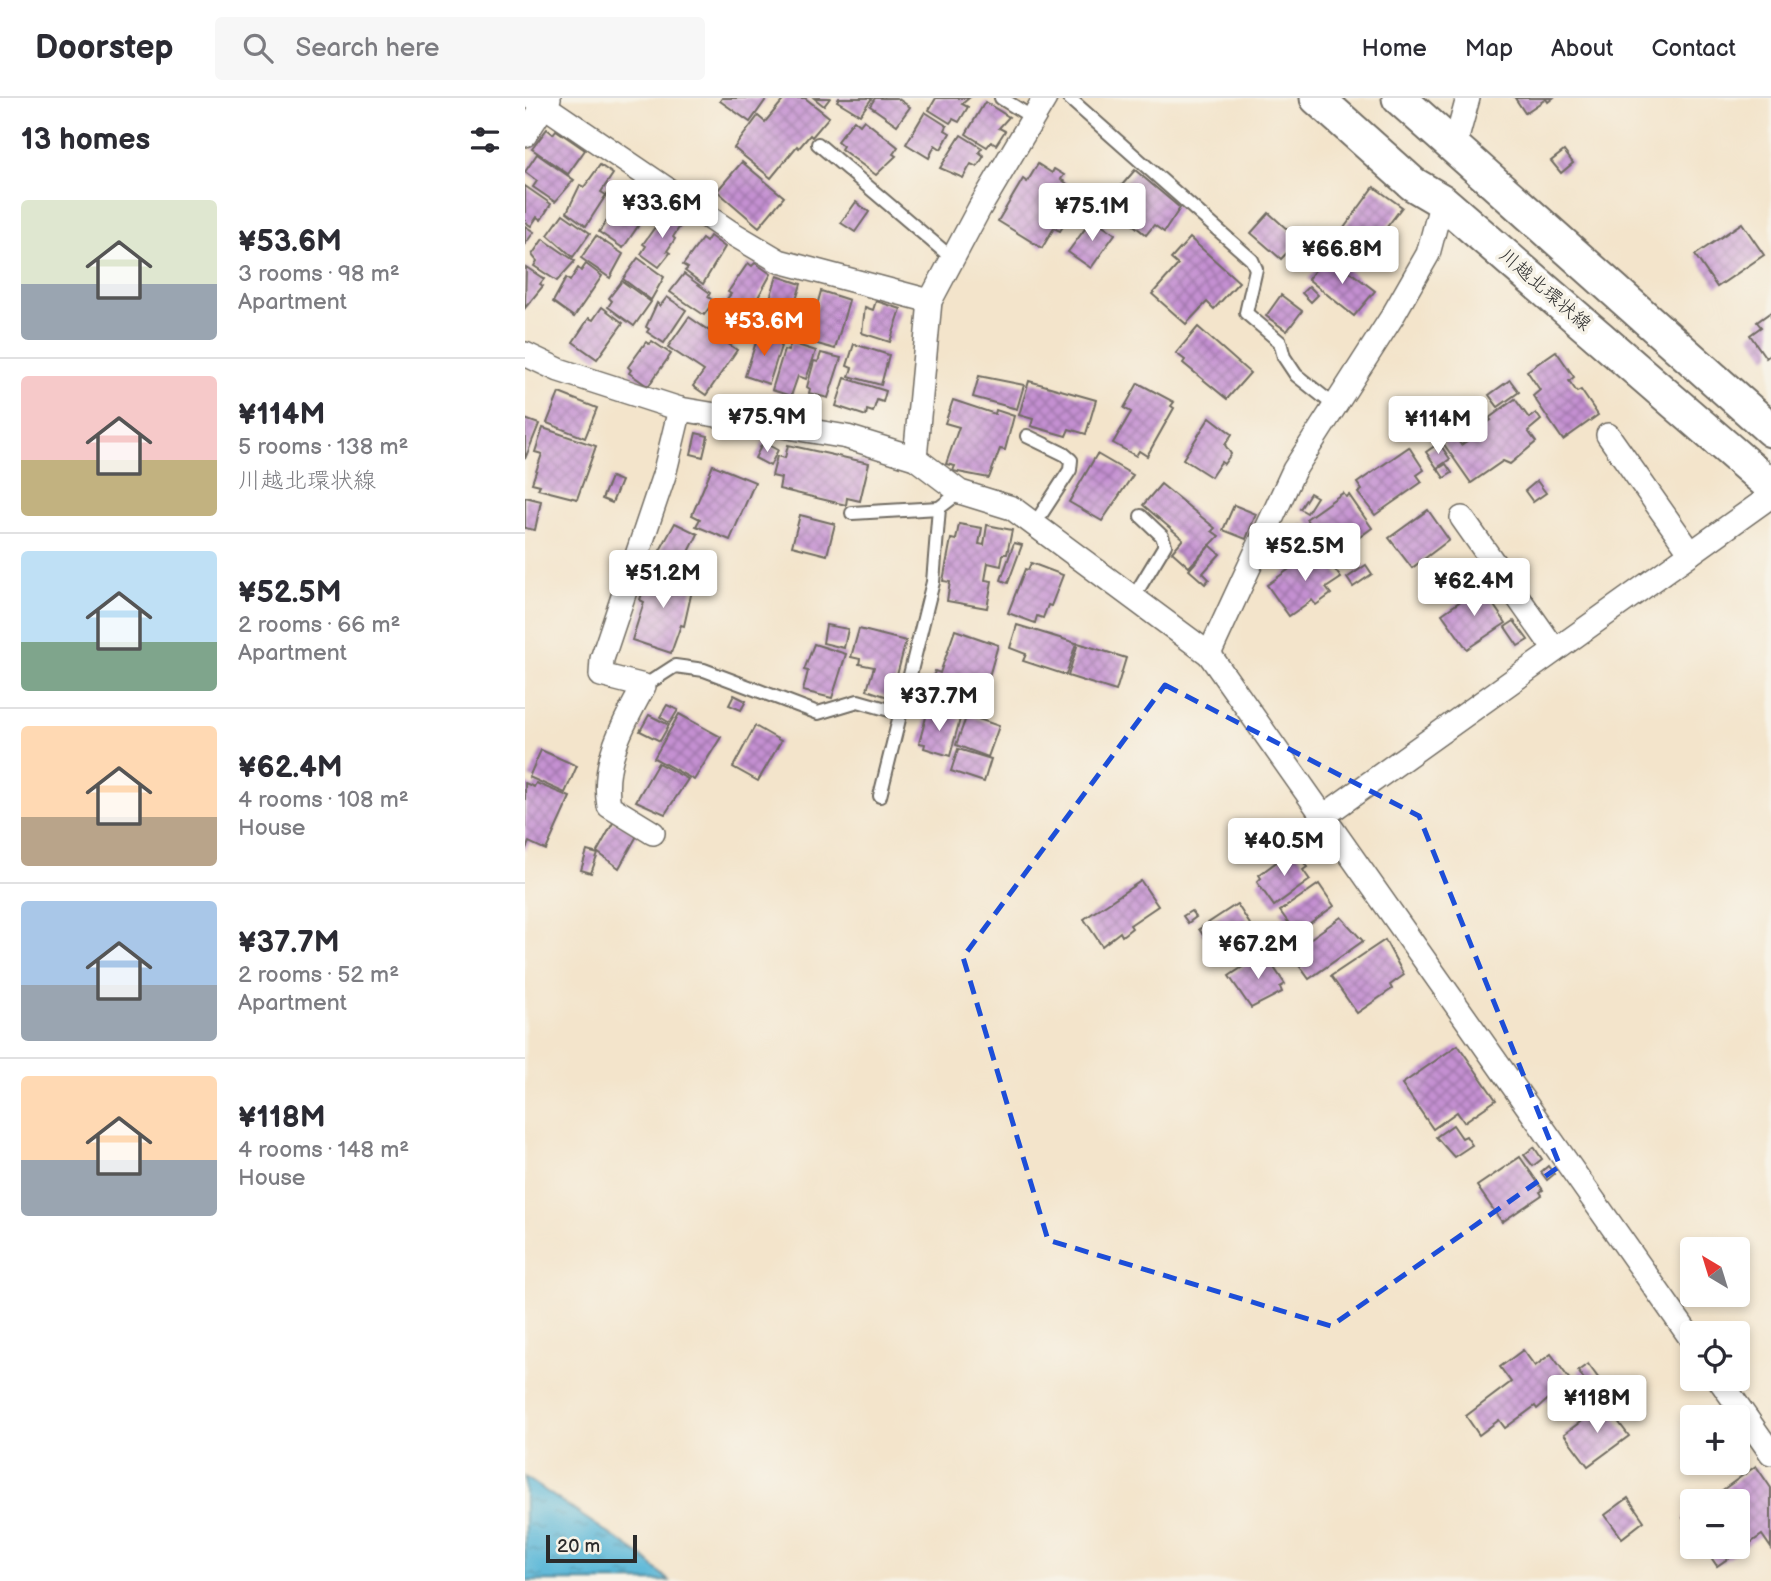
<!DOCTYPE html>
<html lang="en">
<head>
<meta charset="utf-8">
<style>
  body { margin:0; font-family:"Balsamiq Sans","Klee One",sans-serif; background:#f7f7f7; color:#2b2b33; height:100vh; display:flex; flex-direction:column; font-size:26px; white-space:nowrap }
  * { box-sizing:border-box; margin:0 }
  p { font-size:23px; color:#7c7c81 }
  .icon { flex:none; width:38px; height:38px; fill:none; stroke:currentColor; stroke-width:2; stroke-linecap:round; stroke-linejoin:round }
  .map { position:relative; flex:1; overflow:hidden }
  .side { display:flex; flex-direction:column; background:#fff; width:525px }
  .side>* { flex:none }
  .needle { width:46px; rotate:322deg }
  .tools { position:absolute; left:1155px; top:1139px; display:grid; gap:14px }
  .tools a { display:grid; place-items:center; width:70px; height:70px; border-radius:7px; background:#fff; box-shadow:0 4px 10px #0003; font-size:35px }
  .scale { position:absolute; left:21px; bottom:18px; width:91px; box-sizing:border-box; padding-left:7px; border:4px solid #2b2b2b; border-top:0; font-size:19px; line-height:24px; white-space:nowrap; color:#2b2b2b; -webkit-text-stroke:5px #f7f3e8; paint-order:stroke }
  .price { position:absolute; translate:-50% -60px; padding:0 16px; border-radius:7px; background:#fff; color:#222; font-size:23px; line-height:46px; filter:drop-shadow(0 2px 4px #0008) }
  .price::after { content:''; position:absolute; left:50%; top:42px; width:21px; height:16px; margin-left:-10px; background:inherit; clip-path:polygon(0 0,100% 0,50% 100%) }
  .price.active { background:#ea580c; color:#fff }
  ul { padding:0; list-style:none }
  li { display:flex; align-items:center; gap:21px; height:175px; padding:0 21px }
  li+li { border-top:2px solid #e1e1e2 }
  li span { display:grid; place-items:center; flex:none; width:196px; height:140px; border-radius:7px; color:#555 }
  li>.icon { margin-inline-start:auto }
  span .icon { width:84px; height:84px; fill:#fffc; stroke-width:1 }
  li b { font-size:30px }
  h2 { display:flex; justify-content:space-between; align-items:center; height:84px; padding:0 21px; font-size:30px }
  header { display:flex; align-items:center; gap:42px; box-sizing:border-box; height:98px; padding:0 35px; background:#fff; border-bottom:2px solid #e1e1e2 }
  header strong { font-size:33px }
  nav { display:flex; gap:38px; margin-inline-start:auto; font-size:24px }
  .search { width:490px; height:63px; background:#f7f7f7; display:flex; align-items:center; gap:18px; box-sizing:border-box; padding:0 24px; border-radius:7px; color:#7c7c81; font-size:26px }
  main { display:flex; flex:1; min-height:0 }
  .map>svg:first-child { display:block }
  .water { fill:url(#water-ripples); stroke:#427182; stroke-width:2 }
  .building { fill:url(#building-cross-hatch) }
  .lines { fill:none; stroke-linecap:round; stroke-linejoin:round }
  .lane-casing { stroke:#716c63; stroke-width:16 }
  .street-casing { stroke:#716c63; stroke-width:26 }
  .secondary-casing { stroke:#716c63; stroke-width:37 }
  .lane { stroke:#fff; stroke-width:12 }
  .street { stroke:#fff; stroke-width:23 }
  .secondary { stroke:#fff; stroke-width:33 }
  .marked { fill:none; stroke:#1d4ed8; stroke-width:5; stroke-dasharray:14 9; stroke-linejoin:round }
  .labels { text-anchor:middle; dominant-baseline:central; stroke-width:7; stroke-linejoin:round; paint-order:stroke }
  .street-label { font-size:19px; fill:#2b2b2b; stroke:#f7f3e8 }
</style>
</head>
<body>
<header>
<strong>Doorstep</strong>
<div class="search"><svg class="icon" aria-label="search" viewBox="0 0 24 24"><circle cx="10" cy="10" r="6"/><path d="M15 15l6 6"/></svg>Search here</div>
<nav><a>Home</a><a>Map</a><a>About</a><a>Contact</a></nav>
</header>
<main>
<section class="side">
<h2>13 homes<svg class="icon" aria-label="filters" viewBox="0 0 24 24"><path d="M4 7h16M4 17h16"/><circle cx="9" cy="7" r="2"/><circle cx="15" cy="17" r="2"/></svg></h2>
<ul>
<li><span style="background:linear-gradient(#dfe7d0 60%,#9aa5b1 0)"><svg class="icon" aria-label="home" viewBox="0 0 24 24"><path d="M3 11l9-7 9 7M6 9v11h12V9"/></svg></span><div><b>¥53.6M</b><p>3 rooms · 98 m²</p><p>Apartment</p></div></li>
<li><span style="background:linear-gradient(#f6c9c9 60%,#c2b280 0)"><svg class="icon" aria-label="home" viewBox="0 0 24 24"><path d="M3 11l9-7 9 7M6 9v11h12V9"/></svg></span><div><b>¥114M</b><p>5 rooms · 138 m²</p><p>川越北環状線</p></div></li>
<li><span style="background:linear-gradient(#bfe0f5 65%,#7fa58c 0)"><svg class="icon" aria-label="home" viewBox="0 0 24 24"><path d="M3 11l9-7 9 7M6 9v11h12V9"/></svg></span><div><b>¥52.5M</b><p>2 rooms · 66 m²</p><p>Apartment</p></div></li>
<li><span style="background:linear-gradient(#ffd9b3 65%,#b9a48a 0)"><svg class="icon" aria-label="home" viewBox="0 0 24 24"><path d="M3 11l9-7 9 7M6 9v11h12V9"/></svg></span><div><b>¥62.4M</b><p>4 rooms · 108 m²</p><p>House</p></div></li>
<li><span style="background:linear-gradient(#a9c7e8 60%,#9aa5b1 0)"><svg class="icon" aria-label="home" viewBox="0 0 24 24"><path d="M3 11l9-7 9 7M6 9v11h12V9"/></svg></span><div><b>¥37.7M</b><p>2 rooms · 52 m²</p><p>Apartment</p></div></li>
<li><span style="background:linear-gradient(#ffd9b3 60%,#9aa5b1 0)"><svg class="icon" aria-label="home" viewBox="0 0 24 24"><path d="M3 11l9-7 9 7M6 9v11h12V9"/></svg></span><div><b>¥118M</b><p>4 rooms · 148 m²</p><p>House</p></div></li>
</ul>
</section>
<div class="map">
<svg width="1246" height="1483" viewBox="0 0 1246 1483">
  <defs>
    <pattern id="water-ripples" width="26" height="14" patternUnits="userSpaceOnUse" patternTransform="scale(1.75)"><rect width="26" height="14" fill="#5ab7d8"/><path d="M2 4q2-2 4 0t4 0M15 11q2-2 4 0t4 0" fill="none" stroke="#4b95af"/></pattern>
    <pattern id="building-cross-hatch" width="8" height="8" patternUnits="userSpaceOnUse" patternTransform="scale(1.75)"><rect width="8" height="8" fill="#c490d1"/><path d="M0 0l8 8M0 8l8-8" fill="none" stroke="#9f76aa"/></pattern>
  </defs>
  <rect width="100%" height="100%" fill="#f7f3e8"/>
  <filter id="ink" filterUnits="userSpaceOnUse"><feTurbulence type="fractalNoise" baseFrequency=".0143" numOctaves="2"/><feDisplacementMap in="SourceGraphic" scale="14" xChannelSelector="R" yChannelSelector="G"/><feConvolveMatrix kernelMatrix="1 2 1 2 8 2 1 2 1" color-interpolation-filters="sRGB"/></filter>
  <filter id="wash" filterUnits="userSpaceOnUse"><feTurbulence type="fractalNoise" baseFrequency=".00686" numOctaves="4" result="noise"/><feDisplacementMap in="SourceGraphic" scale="28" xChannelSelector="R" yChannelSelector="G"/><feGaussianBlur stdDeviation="1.57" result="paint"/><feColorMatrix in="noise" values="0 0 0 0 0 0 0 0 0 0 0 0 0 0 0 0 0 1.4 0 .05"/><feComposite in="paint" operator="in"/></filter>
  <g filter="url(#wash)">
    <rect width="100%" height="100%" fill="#f3e4cb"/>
    <polygon class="water" points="0,1379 117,1458 144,1483 0,1483"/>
    <g id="blocks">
      <g class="building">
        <polygon points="197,0 242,0 225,24 195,3"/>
        <polygon points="260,0 280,0 304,19 287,39 285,37 274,50 272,48 246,80 209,50 233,18 240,24"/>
        <polygon points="289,0 305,0 299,8"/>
        <polygon points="314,0 347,0 335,17 312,3"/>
        <polygon points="350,0 372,0 385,9 372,27 345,8"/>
        <polygon points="411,0 444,0 437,6 443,9 434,24 428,21 425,25 404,12"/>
        <polygon points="990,0 1028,0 1023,4 1021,1 1000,15"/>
        <polygon points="460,4 484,19 474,30 480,33 471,47 466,44 462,49 441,36"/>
        <polygon points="400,14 422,28 420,32 425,35 416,51 410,47 404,60 381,46"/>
        <polygon points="329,22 335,27 339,22 373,49 368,56 371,58 351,77 316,51 318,48 312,43"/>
        <polygon points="22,31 28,36 31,32 60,52 43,76 7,51"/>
        <polygon points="436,37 457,50 454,54 459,58 452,69 446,66 438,80 415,70"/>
        <polygon points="1039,53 1048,65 1036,75 1026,63"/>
        <polygon points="12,56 49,82 30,104 8,89 12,83 0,74"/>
        <polygon points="217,64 259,99 234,129 192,93"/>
        <polygon points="513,66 527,75 529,71 539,77 536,81 554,95 545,109 549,111 535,133 529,130 517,150 473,123 498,81 502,84"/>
        <polygon points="75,67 88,76 76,94 81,97 61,128 42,114 55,87 59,89"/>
        <polygon points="610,72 655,110 639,134 629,127 621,137 605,124 614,113 591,94"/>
        <polygon points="0,88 26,106 16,122 12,119 6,128 0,124"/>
        <polygon points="849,89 877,109 849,146 838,138 835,142 819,130"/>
        <polygon points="101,101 122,115 98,150 74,134 93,106 96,109"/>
        <polygon points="331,104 344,114 330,134 316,125"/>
        <polygon points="146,113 159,122 148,139 150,141 142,153 145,155 134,169 116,156 121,148 118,146 130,129 133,131"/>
        <polygon points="744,115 774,142 756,161 726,135"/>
        <polygon points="38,116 65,135 48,159 23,137"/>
        <polygon points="568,120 590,136 566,170 543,154"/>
        <polygon points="1217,125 1239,157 1192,189 1170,157"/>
        <polygon points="0,128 9,134 0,146"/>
        <polygon points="71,138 98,156 85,180 56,160"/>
        <polygon points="185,138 200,149 178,186 160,173 163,170 158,167 177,141 181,144"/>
        <polygon points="665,140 714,184 689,211 682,204 661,226 627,196 653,167 646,161"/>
        <polygon points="18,141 50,163 32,183 9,168 12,163 7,157"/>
        <polygon points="806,159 850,193 829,218 783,181 799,161 802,164"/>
        <polygon points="113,160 139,179 126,202 98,181"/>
        <polygon points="223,165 227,168 230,165 246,176 231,203 234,205 224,218 201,202 206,196 203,194"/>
        <polygon points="61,166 77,178 49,219 28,204 41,180 45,183 53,170 56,173"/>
        <polygon points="1,169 19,181 15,186 18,188 0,210"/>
        <polygon points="159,176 185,195 183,199 189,203 179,217 145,194"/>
        <polygon points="252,178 276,186 271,202 275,203 263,241 235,232"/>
        <polygon points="97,183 126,204 109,228 83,209 87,203 84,200"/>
        <polygon points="784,188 793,197 786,204 777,195"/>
        <polygon points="296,193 324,202 310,251 282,243"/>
        <polygon points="756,197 777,213 762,233 741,218"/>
        <polygon points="142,199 161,212 139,245 122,234 124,231 121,229 132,205 135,208"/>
        <polygon points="198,202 229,223 219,243 187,226 190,221 186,219"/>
        <polygon points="351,203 376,211 365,244 337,235 340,209 348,212"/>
        <polygon points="77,209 98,225 72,261 48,244 64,220 68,222"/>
        <polygon points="1246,214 1246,256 1241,260 1225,237 1236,229 1232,224"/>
        <polygon points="164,219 212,252 181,297 168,288 179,273 143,249"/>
        <polygon points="673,229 725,275 702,301 658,265 660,262 651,255"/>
        <polygon points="234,235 258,242 244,286 220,278"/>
        <polygon points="127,243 146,256 124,287 121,287 104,275 106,272 103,269 121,244 124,246"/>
        <polygon points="266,245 291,253 281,281 273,278 266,298 247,292 259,252 263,253"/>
        <polygon points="329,246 364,257 356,287 324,278 327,270 322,268"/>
        <polygon points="1031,253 1049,279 1044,283 1052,294 1056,292 1073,317 1038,342 1008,298 1015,292 1002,273"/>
        <polygon points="296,255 316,260 303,300 284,295 285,291 282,289 289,263 293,264"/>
        <polygon points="454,278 499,287 492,311 448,299"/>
        <polygon points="320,280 361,293 358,304 352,302 348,314 342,312 341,318 311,308"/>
        <polygon points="985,282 994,294 973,309 964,297"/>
        <polygon points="504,283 571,302 561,336 544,331 541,338 506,328 508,321 494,317"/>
        <polygon points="613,285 649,304 646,308 649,310 622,358 614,353 611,358 588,345 606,314 599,310"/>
        <polygon points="34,295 72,310 60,340 22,325"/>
        <polygon points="990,301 1004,320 1011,315 1016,322 1003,333 1011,344 985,366 978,363 946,385 918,345 929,337 936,347 954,335 952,332 966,322 964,320"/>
        <polygon points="428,302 470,316 471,312 489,318 480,352 475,351 464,380 428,373 430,368 421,366 434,329 420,325"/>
        <polygon points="685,319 707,336 700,347 706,356 699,366 696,364 686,379 658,361"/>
        <polygon points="0,321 14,326 0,361"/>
        <polygon points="18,330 71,348 52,401 13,391 15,387 7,385 17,356 10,354"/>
        <polygon points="171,335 183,338 178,359 166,356"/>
        <polygon points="238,344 253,352 245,368 230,360"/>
        <polygon points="914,345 925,361 912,370 901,354"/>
        <polygon points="263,347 344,365 335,403 322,400 321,407 254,391 256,380 247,378 252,358 260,360"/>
        <polygon points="884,349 899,372 892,377 897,384 850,417 833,395 837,392 832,385"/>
        <polygon points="572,356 608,377 577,423 544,404"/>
        <polygon points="921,366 927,375 919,380 913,371"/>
        <polygon points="188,367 230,384 205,442 171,428 175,421 167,417"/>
        <polygon points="86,379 96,383 87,405 77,401"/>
        <polygon points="1012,383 1021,395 1008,404 1000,393"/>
        <polygon points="636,386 690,430 687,433 694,438 664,469 647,454 658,441 618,407"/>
        <polygon points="785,395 792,399 782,415 775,411"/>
        <polygon points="818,395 821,399 824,397 847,430 807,459 781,421"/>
        <polygon points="0,399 16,403 10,432 0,430"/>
        <polygon points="709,407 731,416 721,441 698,432"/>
        <polygon points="903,412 924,442 887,470 864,440"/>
        <polygon points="275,417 310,426 302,457 267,448"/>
        <polygon points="150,425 173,436 157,468 133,456"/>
        <polygon points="434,426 457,430 454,446 459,447 462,427 487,432 482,456 478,456 476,468 463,465 460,482 467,483 462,510 422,503 425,484 418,483 426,441 431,442"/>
        <polygon points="779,426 793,444 776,456 762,437"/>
        <polygon points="489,445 497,447 483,485 476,482"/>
        <polygon points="685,447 695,456 678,475 684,481 680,486 664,472"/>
        <polygon points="794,450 816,480 801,490 806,496 791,507 787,502 764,518 742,487"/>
        <polygon points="506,465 538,477 526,508 523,507 518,520 512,518 510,525 483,515 500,471 503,472"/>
        <polygon points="841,467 847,476 828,489 822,480"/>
        <polygon points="130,468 155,475 152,483 168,488 159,528 156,527 146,555 107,542 119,504 115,502 122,478 127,479"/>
        <polygon points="956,489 981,525 942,551 917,516"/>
        <polygon points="989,523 1003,542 993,548 980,529"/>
        <polygon points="301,527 323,531 319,550 298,545"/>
        <polygon points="492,527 551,545 541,577 498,563 501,556 485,550"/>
        <polygon points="334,531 381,543 366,600 342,592 349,569 334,566 335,561 326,559"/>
        <polygon points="430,532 473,547 463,582 459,581 447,616 401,601 410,573 415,575"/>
        <polygon points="553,545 601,560 591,593 543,578"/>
        <polygon points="289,546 321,556 307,600 278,593 283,573 279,572"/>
        <polygon points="209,597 221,603 216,612 204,607"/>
        <polygon points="142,607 153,612 145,625 135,619"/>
        <polygon points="403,612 435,621 425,658 399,650 400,646 394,645"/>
        <polygon points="154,616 196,639 169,682 129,660"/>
        <polygon points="124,617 144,627 135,643 115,633"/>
        <polygon points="442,617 474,628 463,659 431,647"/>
        <polygon points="230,628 256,643 233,683 208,669"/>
        <polygon points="433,651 466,661 459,684 426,673"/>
        <polygon points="16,652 52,668 40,695 4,679"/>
        <polygon points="133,665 163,681 140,716 111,703"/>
        <polygon points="0,685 9,689 11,685 45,699 21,752 4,744 0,753"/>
        <polygon points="89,723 113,736 94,770 72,754"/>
        <polygon points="769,751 782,769 778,772 785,782 749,808 732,784 736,780 734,777"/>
        <polygon points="62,753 73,756 66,775 56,772"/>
        <polygon points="616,783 633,808 605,827 607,830 597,838 595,834 577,848 559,821"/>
        <polygon points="794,786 809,808 771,835 755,813"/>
        <polygon points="712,806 728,831 689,853 674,831"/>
        <polygon points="666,813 671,819 663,825 658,818"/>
        <polygon points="816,819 838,843 784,881 765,855"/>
        <polygon points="778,833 782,839 773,846 769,840"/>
        <polygon points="767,841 771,848 763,853 758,846"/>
        <polygon points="860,842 879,877 865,887 867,891 832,915 806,878"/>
        <polygon points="739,855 760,886 755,889 757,894 726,910 704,878"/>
        <polygon points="933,947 971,1002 939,1024 932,1014 908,1031 877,986"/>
        <polygon points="928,1027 937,1040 941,1038 947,1047 929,1059 911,1039"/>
        <polygon points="1009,1049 1017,1061 1008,1068 999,1057"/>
        <polygon points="995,1059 1018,1092 1015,1094 1017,1097 977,1124 952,1088"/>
        <polygon points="1023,1068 1029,1076 1022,1082 1016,1074"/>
        <polygon points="998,1252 1010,1268 1026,1256 1045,1282 1012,1311 1010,1308 980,1330 974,1322 954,1337 941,1318 986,1284 975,1269"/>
        <polygon points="1063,1266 1074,1281 1064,1288 1053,1273"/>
        <polygon points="1080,1306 1104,1338 1063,1368 1039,1336"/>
        <polygon points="1231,1368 1246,1390 1246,1450 1237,1437 1192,1468 1179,1449 1213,1449 1213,1404 1181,1404"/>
        <polygon points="1103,1400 1119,1423 1097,1440 1080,1417"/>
        <polygon points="1167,1413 1167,1433 1158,1420"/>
      </g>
    </g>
  </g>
  <g filter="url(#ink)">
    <use href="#blocks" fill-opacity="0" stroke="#716c63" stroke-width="2"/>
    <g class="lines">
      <defs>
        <g id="lane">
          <polyline points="476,0 508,20"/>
          <polyline points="544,0 727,162 731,171 721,215 755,244 759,259 771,277 810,308"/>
          <polyline points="293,46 428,161"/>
          <polyline points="502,338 539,356 546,362 545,372 509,427"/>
          <polyline points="327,415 414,410 435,394"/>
          <polyline points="608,500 640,447 637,438 616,418"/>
          <polyline points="119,588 150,568 179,572 293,615 333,603 375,615"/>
          <polyline points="355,698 408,484 414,410"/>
        </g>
        <g id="street">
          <polyline points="8,0 205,134 254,163 405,203"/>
          <polyline points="0,37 24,0"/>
          <polyline points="929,51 943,0"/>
          <polyline points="0,256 34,272 155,311 322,339 390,360 435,394 487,410 684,556 1167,1242"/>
          <polyline points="1083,337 1166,455"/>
          <polyline points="390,360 405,203 454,111 520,0"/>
          <polyline points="937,420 1030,552"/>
          <polyline points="684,556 769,372 867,219 903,156 917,103"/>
          <polyline points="800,717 1246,398"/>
          <path d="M128,735L84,708C76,664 99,624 119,588L76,577L77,561L139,377L155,311"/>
          <polyline points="1194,1281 1246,1355"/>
        </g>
        <g id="secondary">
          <polyline points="792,0 888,86 917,103 1246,388"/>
          <polyline points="874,0 1246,332"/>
        </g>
      </defs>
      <use href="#lane" class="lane-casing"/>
      <use href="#street" class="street-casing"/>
      <use href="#secondary" class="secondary-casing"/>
      <use href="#lane" class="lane"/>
      <use href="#street" class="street"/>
      <use href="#secondary" class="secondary"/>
    </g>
  </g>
  <path class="marked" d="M640,587L894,718L1035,1068L806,1228L523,1142L438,859Z"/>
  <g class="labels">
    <g class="street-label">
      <text transform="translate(1020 192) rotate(41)">川越北環状線</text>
    </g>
  </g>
</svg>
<div class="tools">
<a><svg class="needle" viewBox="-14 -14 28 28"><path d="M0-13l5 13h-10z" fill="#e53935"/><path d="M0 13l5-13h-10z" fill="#7c7c81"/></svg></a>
<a><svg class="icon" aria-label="locate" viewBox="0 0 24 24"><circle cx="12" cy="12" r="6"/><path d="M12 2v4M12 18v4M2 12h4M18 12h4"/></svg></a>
<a>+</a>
<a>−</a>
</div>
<div class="scale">20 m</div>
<b class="price" style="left:137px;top:142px">¥33.6M</b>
<b class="price" style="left:567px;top:145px">¥75.1M</b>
<b class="price" style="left:817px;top:188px">¥66.8M</b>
<b class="price active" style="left:239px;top:260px">¥53.6M</b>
<b class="price" style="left:242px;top:356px">¥75.9M</b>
<b class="price" style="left:913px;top:358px">¥114M</b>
<b class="price" style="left:780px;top:485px">¥52.5M</b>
<b class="price" style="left:138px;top:512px">¥51.2M</b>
<b class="price" style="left:949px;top:520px">¥62.4M</b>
<b class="price" style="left:414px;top:635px">¥37.7M</b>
<b class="price" style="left:759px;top:780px">¥40.5M</b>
<b class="price" style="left:733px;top:883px">¥67.2M</b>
<b class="price" style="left:1072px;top:1337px">¥118M</b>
</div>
</main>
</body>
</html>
